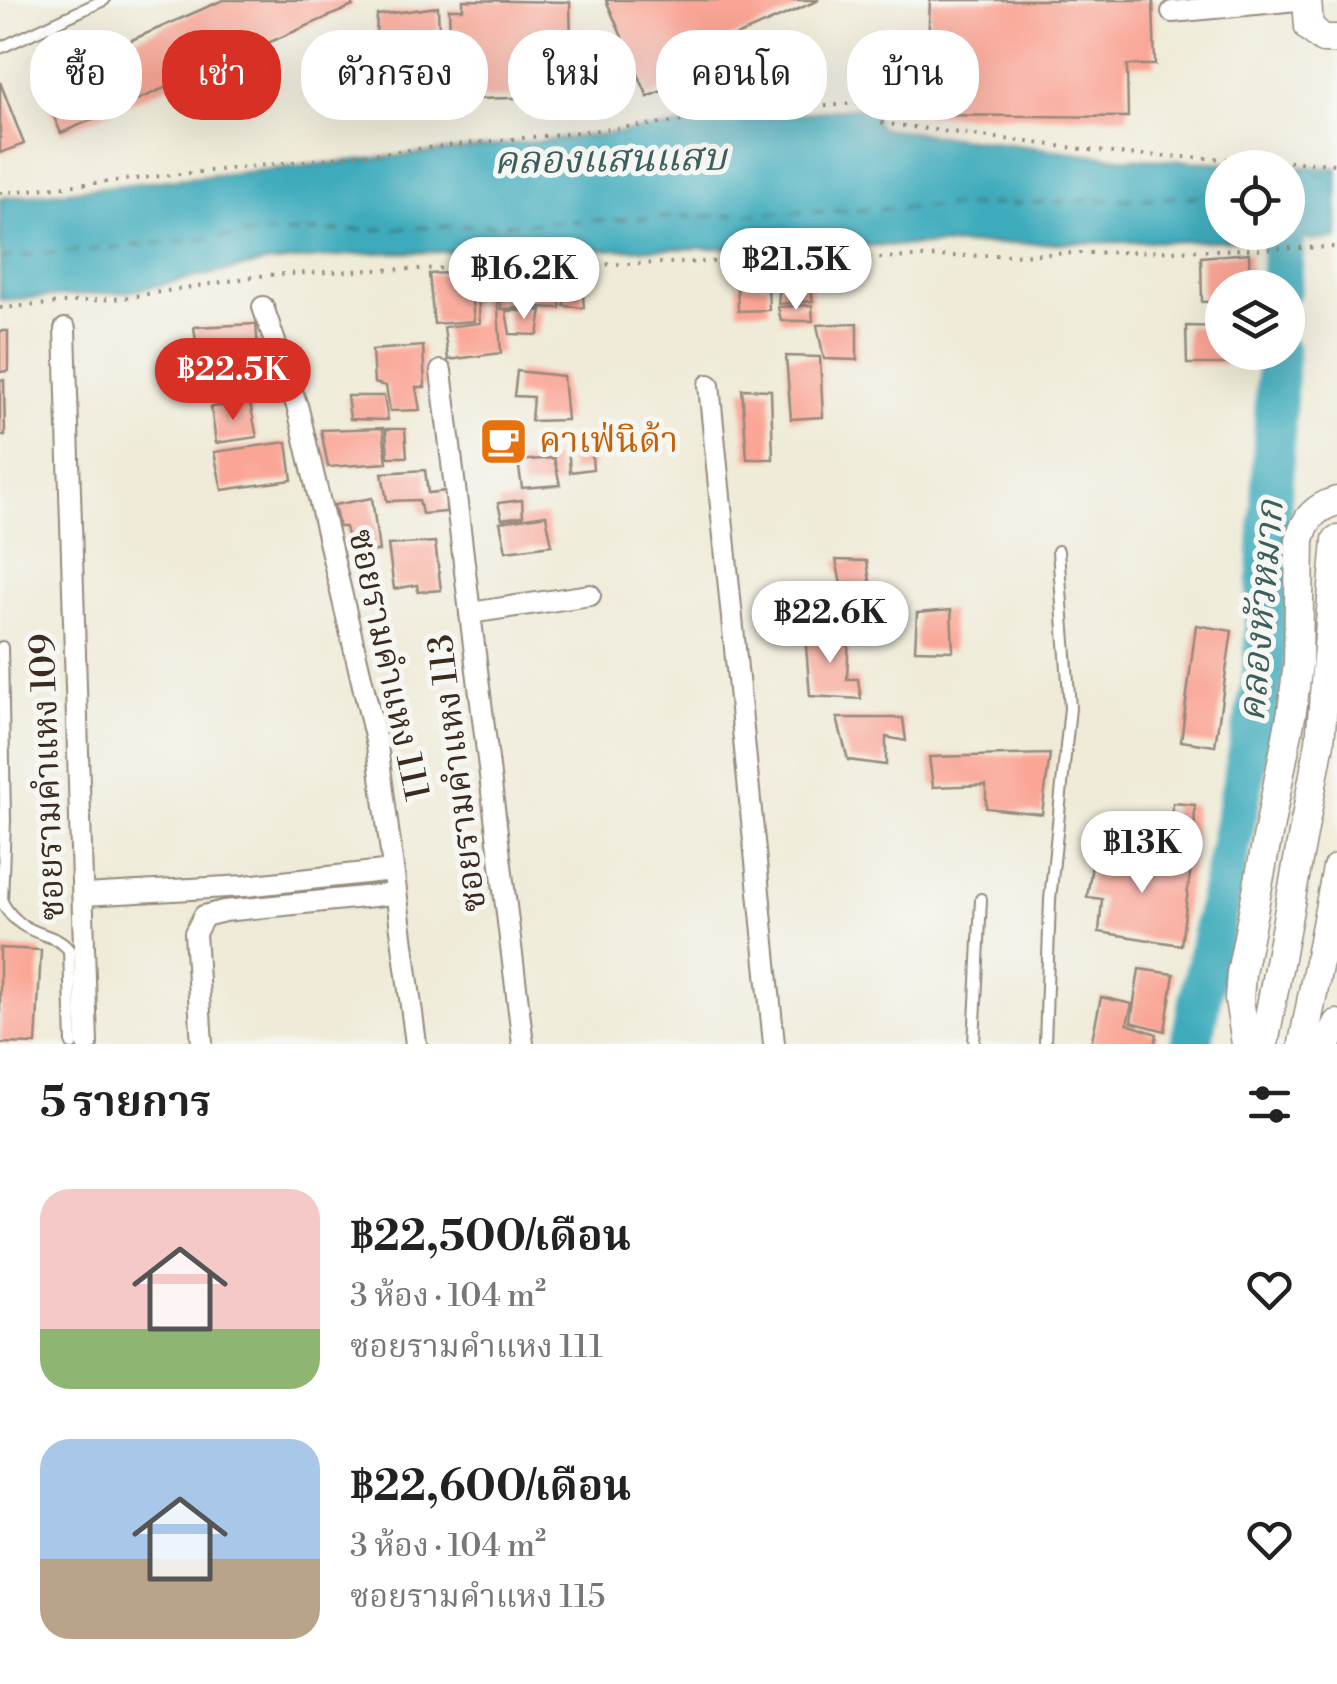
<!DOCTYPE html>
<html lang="th">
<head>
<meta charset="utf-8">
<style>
  body { margin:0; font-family:"Libre Bodoni","Noto Serif Thai",serif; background:#f2f2f2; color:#222; height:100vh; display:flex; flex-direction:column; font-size:38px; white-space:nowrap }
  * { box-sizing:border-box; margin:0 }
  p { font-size:32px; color:#767676 }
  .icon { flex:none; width:55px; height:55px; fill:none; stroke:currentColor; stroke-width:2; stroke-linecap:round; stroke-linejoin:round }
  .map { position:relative; height:1044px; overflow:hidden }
  .details { display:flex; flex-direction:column; background:#fff; flex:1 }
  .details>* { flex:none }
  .guide { position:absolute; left:30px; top:30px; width:1278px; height:90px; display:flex; gap:20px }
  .controls { position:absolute; left:1205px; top:150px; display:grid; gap:20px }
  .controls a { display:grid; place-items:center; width:100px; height:100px; border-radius:50%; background:#fff; box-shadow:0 10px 40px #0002; font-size:50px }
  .price { position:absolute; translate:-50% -85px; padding:0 22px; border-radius:35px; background:#fff; color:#222; font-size:32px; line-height:65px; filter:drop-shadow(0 2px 5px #0008) }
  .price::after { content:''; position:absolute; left:50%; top:60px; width:30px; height:22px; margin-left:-15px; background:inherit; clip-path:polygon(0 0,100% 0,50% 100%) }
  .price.active { background:#d93025; color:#fff }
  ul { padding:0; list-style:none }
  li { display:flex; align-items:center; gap:30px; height:250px; padding:0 40px }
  li span { display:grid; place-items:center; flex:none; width:280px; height:200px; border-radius:30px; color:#555 }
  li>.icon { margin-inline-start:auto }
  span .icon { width:120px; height:120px; fill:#fffc; stroke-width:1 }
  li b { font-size:42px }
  h2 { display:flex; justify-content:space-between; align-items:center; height:120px; padding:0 40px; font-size:42px }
  .pill { padding:0 35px; border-radius:40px; background:#fff; box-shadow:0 10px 40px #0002; font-size:35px; line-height:90px }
  .pill.active { background:#d93025; color:#fff }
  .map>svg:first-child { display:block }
  .water { fill:#3eabbc; stroke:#3c6a6d; stroke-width:2.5; fill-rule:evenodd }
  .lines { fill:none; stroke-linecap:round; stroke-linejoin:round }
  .river { stroke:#3eabbc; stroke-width:42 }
  .ferry { stroke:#3c5e5d; stroke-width:2.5; stroke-dasharray:12 10; stroke-linecap:butt }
  .building { fill:#faa595 }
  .lane-casing { stroke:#958a7b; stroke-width:14 }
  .street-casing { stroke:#958a7b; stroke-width:24 }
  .secondary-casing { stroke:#958a7b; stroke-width:31 }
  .path { stroke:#958a7b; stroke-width:4; stroke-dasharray:2.5 8; stroke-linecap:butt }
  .lane { stroke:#fff; stroke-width:10 }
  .street { stroke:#fff; stroke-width:20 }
  .secondary { stroke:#fff; stroke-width:28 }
  .labels { text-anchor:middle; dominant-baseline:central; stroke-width:10; stroke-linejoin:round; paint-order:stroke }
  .food-label { font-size:35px; fill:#c56008; stroke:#f6f6f2; text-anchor:start }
  .street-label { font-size:35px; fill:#3b2a1e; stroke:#f6f6f2 }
  .water-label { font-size:38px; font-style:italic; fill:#3c5e5d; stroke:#f6f6f2 }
</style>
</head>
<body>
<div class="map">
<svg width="1337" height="1044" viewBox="0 0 1337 1044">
  <rect width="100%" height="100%" fill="#f6f6f2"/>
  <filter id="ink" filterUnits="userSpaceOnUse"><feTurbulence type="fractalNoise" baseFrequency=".01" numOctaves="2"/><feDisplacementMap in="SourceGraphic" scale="20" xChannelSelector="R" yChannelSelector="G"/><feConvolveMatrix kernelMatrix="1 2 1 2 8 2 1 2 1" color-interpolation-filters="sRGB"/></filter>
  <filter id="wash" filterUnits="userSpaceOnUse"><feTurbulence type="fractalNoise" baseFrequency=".0048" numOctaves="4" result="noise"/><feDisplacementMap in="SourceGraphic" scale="40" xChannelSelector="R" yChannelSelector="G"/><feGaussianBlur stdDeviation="2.25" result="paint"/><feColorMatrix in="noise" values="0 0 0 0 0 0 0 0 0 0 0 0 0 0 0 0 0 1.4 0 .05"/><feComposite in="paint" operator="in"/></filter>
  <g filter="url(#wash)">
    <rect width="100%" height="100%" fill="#efebd8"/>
    <path class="water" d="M870,106L879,128L1120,158L1337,168V239L371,253L264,263L127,292L0,300V198ZM1222,168H1288V232H1222Z"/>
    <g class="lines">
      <g class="river">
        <polyline points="1281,288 1284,232"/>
        <polyline points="1191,1044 1263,680 1278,352"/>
      </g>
      <g class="ferry">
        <polyline points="1272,168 1278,165 1337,180"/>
        <polyline points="0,258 259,234 1202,196 1222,188"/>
      </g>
    </g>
    <g id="blocks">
      <g class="building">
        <polygon points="223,0 350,0 353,6 61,133 38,81"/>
        <polygon points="463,0 570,2 572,85 549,86 550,97 476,99 476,89 452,90 449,9 463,9"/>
        <polygon points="606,0 819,0 697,53 706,72 648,97"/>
        <polygon points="930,0 1153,0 1155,65 1127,65 1128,117 925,115"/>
        <polygon points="438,7 441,90 373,92 377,15"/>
        <polygon points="0,82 24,144 0,153"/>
        <polygon points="1249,253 1250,288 1222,288 1222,301 1202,302 1201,257"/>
        <polygon points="581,268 584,308 564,306 567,269"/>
        <polygon points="564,269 560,308 534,307 532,270"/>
        <polygon points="469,272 474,321 434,324 429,274"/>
        <polygon points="501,272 527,272 528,308 501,309"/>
        <polygon points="737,284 768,285 769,310 738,311"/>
        <polygon points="780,284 810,285 813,301 778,304"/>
        <polygon points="497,295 501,353 448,360 444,327 480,323 478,296"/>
        <polygon points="812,305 813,321 781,321 778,307"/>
        <polygon points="542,310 538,335 510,334 506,311"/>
        <polygon points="857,323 857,360 824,359 817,325"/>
        <polygon points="256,324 261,386 202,391 194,327"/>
        <polygon points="1186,326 1222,327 1222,352 1229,352 1228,364 1187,364"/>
        <polygon points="0,331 8,331 8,371 0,372"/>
        <polygon points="423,346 425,387 416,387 420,410 390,411 386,386 374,383 372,350"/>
        <polygon points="786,356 820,357 823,417 791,419"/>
        <polygon points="517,371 563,376 567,420 531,421 533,397 514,396"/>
        <polygon points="0,380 4,380 5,436 0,436"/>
        <polygon points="742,389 771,390 773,459 747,459"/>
        <polygon points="347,396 384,396 388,420 350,419"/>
        <polygon points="250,403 257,437 216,443 211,407"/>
        <polygon points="383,428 387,463 328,467 321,430"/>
        <polygon points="386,429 405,429 407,457 388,457"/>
        <polygon points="287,442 292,480 222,490 214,452"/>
        <polygon points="591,444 593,469 570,472 568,446"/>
        <polygon points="554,458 560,485 522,488 518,461"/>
        <polygon points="425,470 428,493 446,491 446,512 422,514 419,500 387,501 382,473"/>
        <polygon points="372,498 379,551 359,551 357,547 350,548 345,527 339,527 334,505"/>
        <polygon points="522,500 523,516 502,519 498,503"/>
        <polygon points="546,515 552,545 506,551 500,522"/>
        <polygon points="435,542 441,590 418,592 417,585 394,589 388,545"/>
        <polygon points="836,560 867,561 871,589 842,589"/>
        <polygon points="812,599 834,601 835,621 813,622"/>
        <polygon points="951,610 953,651 915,650 917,613"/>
        <polygon points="1196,625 1232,631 1215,746 1181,741"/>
        <polygon points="805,633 849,633 847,679 858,679 861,699 810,696"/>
        <polygon points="837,718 903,718 906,741 886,737 886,765 848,760"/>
        <polygon points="1050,754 1042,814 986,808 986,785 933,787 929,757"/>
        <polygon points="1173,803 1195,805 1194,842 1171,839"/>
        <polygon points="1171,847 1193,850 1181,945 1099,932 1102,899 1087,897 1094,852 1163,869"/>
        <polygon points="0,948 41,950 36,1044 0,1043"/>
        <polygon points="1139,969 1174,974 1165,1031 1131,1022"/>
        <polygon points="1101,997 1132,1004 1127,1024 1157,1034 1155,1044 1091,1044"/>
      </g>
    </g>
  </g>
  <g filter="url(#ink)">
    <use href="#blocks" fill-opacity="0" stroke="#958a7b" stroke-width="2.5"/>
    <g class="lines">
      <defs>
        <g id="lane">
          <polyline points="0,48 104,0"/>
          <polyline points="2,647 5,820"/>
          <path d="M0,820H5L2,902C23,940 53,929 69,950L72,1044"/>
          <polyline points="974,1044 981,899"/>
          <polyline points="1045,1044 1050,900 1070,708 1058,551"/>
        </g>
        <g id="street">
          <polyline points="1172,12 1297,0"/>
          <polyline points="263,307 298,409 377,745 416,1044"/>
          <polyline points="65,329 87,1044"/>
          <polyline points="441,371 470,613"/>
          <polyline points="709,385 774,1044"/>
          <polyline points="84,895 245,886 393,870"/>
          <polyline points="202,1044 195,933 204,916 224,911 384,895"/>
          <polyline points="523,1044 470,613 590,595"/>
        </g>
        <g id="secondary">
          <polyline points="1307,0 1309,27 1323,39 1337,39"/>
          <path d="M1246,1044L1239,999L1241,973L1292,711L1298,663L1300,540C1305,518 1316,507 1337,501"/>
          <polyline points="1264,1044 1320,742 1337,540"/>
          <polyline points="1303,1044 1337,868"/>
          <polyline points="1327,1044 1337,1024"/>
        </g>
      </defs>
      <use href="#lane" class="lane-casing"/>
      <use href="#street" class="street-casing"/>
      <use href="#secondary" class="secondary-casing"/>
      <g class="path">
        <polyline points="1271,162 1270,164 1278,165"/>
        <polyline points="0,193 875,101 881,123 1121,154 1337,164"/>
        <polyline points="0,308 123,298 266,275 371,270 1337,247"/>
      </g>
      <use href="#lane" class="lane"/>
      <use href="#street" class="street"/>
      <use href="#secondary" class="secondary"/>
    </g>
  </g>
  <defs>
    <symbol id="cafe-square" viewBox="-11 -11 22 22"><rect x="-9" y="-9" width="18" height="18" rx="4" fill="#e8710a" stroke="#f6f6f2"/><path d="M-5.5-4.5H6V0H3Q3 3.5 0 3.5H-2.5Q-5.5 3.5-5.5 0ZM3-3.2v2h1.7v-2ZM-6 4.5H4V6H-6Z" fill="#fff"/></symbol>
  </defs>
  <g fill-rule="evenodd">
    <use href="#cafe-square" x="476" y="414" width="55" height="55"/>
  </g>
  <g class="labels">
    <g class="food-label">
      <text x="539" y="441">คาเฟ่นิด้า</text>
    </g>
    <g class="street-label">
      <text transform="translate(388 665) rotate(78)">ซอยรามคำแหง 111</text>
      <text transform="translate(458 773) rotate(-97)">ซอยรามคำแหง 113</text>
      <text transform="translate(48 777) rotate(-92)">ซอยรามคำแหง 109</text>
    </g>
    <g class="water-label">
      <text transform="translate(610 160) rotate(-1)">คลองแสนแสบ</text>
      <text transform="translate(1262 611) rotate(-85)">คลองหัวหมาก</text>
    </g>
  </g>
</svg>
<div class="controls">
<a><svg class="icon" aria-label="locate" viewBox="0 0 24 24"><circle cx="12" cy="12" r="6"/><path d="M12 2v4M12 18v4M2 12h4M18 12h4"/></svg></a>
<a><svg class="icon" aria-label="layers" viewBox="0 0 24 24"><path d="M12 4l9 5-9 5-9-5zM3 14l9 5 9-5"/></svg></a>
</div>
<b class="price" style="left:796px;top:313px">฿21.5K</b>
<b class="price" style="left:524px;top:322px">฿16.2K</b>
<b class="price active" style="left:233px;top:423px">฿22.5K</b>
<b class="price" style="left:830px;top:666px">฿22.6K</b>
<b class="price" style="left:1142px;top:896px">฿13K</b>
<div class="guide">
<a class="pill">ซื้อ</a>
<a class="pill active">เช่า</a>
<a class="pill">ตัวกรอง</a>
<a class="pill">ใหม่</a>
<a class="pill">คอนโด</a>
<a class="pill">บ้าน</a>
</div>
</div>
<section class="details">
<h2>5 รายการ<svg class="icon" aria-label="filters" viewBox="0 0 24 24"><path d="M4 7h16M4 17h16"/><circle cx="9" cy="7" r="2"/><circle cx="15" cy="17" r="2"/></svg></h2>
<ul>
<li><span style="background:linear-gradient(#f6c9c9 70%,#8fb573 0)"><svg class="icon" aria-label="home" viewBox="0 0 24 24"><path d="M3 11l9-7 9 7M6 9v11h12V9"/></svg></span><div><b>฿22,500/เดือน</b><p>3 ห้อง · 104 m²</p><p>ซอยรามคำแหง 111</p></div><svg class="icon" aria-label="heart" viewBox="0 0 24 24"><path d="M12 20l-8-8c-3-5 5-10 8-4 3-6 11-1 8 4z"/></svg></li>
<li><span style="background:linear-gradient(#a9c7e8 60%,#b9a48a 0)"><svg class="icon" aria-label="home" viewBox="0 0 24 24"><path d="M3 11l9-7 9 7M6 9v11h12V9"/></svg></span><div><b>฿22,600/เดือน</b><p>3 ห้อง · 104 m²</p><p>ซอยรามคำแหง 115</p></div><svg class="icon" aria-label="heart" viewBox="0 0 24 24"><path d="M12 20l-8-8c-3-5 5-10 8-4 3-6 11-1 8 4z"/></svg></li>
</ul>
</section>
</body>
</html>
